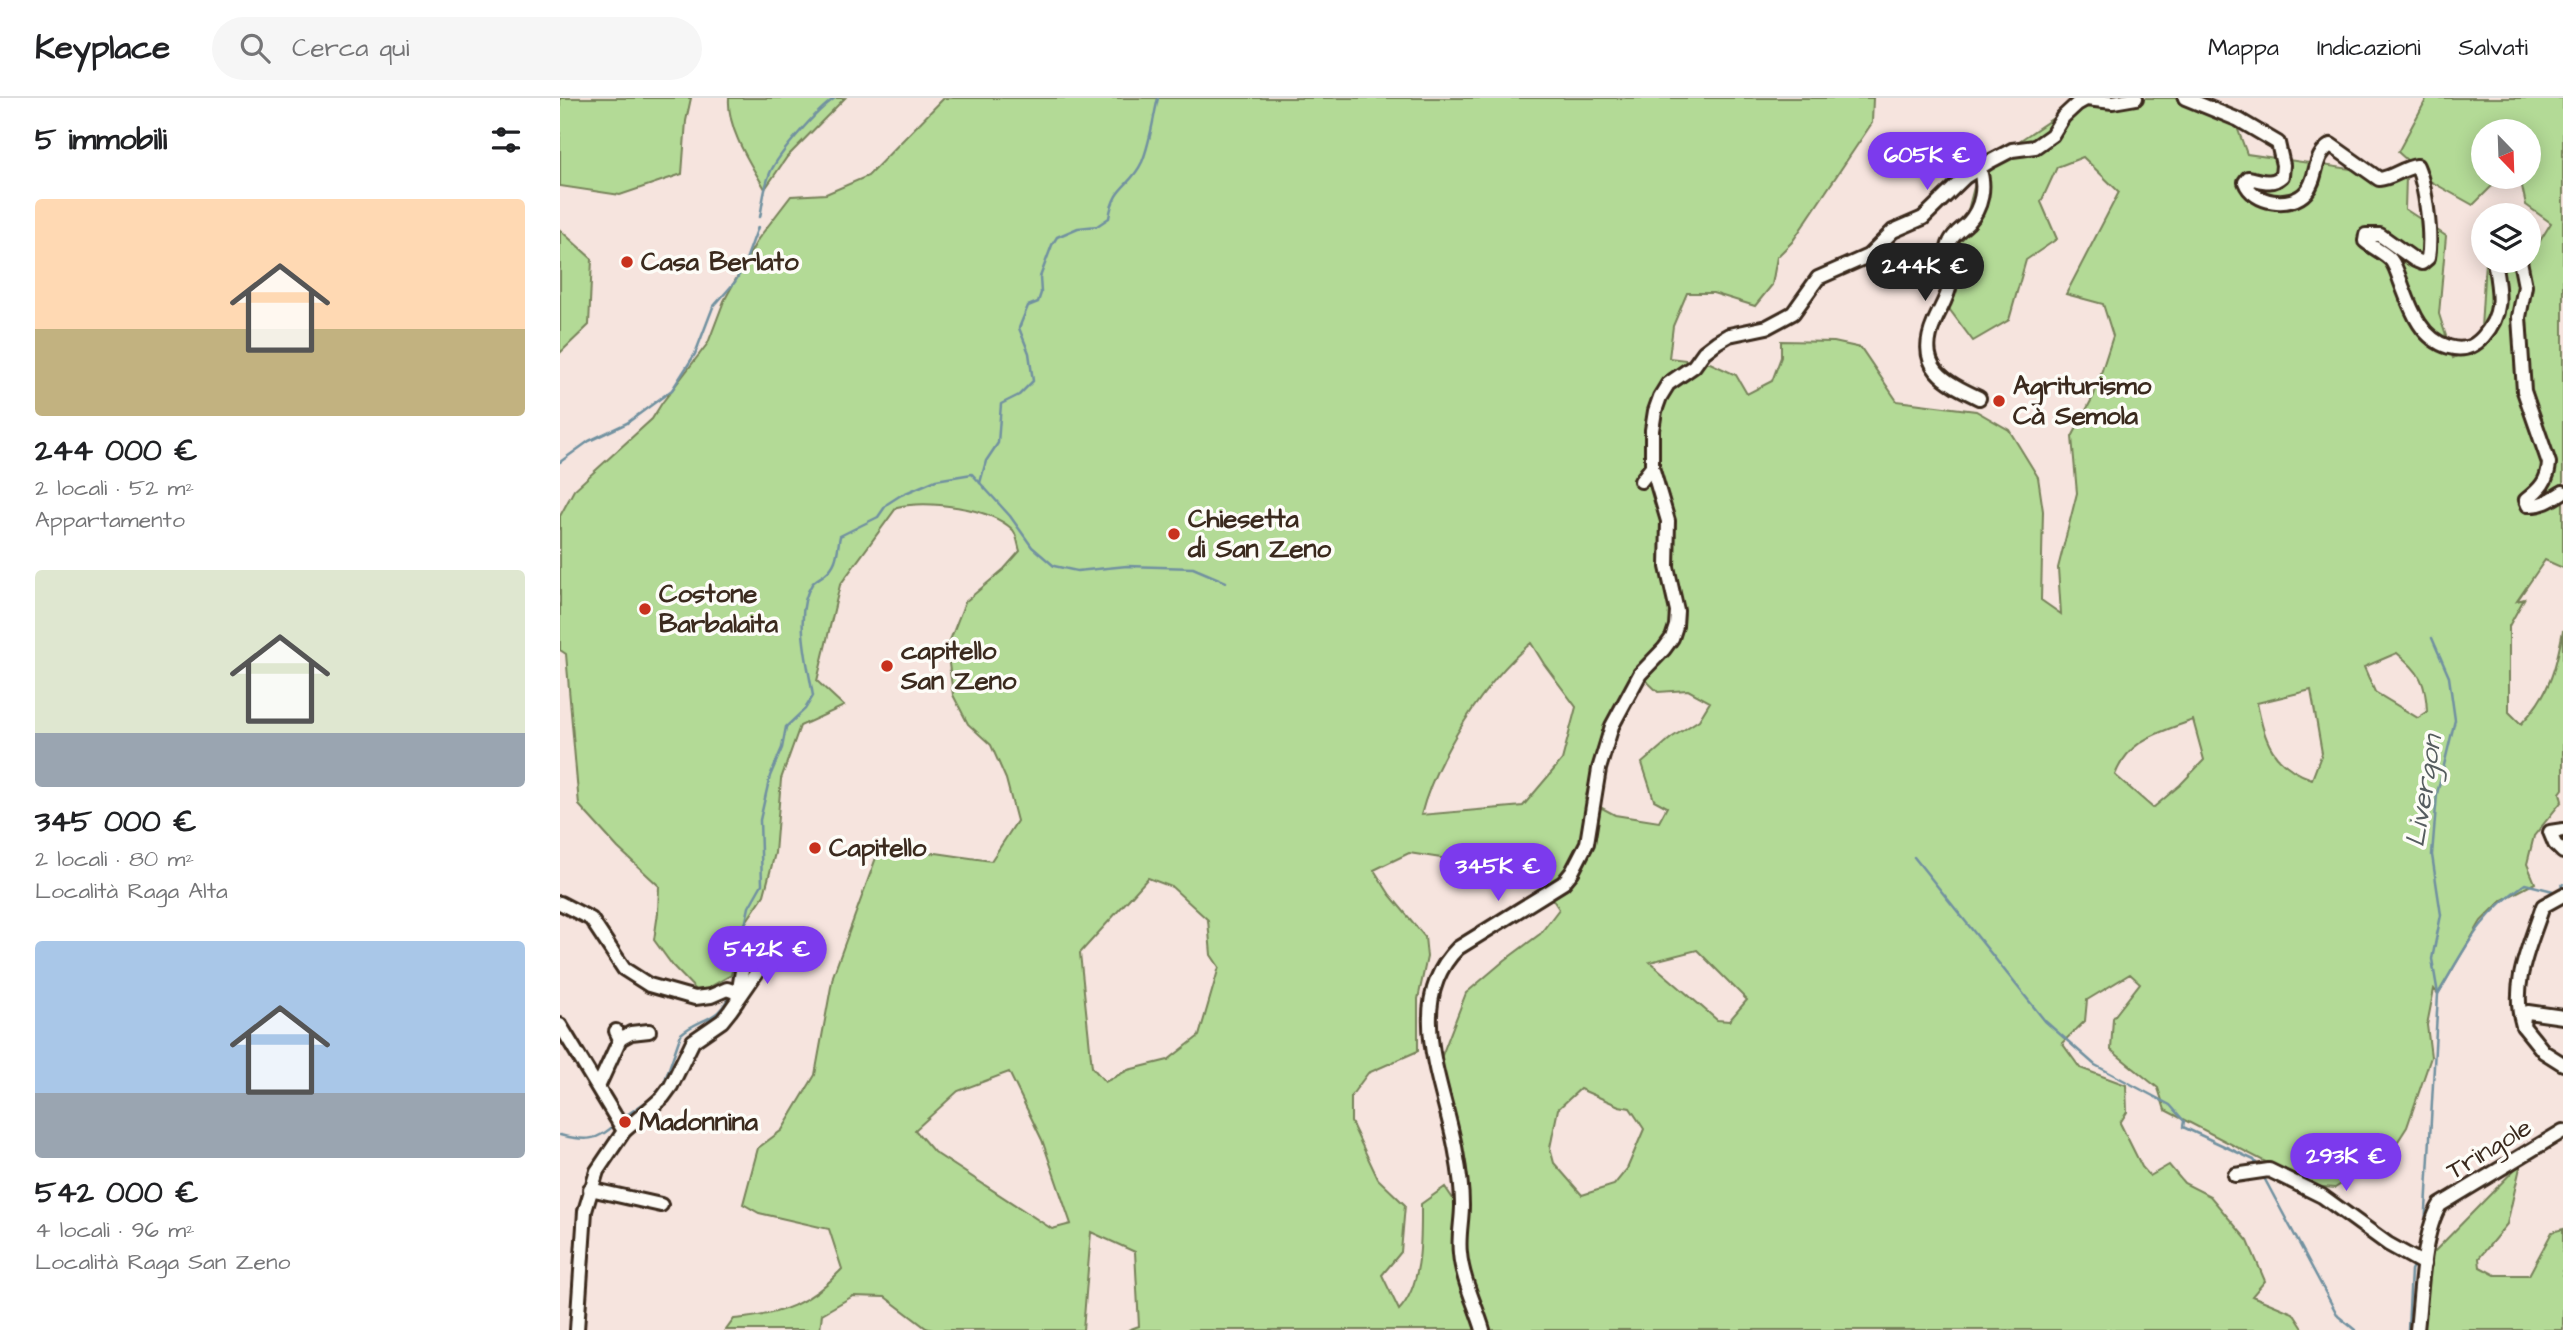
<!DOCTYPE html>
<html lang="it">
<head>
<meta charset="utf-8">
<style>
  body { margin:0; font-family:"Architects Daughter",sans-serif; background:#f6f6f6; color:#202124; height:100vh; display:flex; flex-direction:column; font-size:26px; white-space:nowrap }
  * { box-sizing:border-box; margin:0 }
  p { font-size:23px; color:#757577 }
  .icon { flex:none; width:38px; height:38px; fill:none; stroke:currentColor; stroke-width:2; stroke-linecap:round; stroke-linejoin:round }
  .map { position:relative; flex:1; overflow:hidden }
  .drawer { display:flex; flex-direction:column; background:#fff; width:560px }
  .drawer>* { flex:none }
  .needle { width:46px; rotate:157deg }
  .buttons { position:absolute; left:1911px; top:21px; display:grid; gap:14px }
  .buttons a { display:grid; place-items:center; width:70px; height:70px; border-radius:50%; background:#fff; box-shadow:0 4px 18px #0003; font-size:35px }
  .price { position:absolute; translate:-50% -60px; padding:0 16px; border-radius:24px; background:#7c3aed; color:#fff; font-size:23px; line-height:46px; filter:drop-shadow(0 2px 4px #0008) }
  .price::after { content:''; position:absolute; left:50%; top:42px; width:21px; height:16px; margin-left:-10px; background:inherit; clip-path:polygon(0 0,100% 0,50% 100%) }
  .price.active { background:#222; color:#fff }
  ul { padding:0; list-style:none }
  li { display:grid; align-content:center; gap:14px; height:371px; padding:0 35px }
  li span { display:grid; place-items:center; height:217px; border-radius:7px; color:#555 }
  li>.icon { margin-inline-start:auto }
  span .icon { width:126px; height:126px; fill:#fffc; stroke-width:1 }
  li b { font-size:30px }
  h2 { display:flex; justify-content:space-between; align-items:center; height:84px; padding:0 35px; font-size:30px }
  header { display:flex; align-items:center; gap:42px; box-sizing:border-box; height:98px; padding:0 35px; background:#fff; border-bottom:2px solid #e0e0e0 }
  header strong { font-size:33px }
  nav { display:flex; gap:38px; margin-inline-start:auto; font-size:24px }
  .search { width:490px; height:63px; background:#f6f6f6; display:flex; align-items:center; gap:18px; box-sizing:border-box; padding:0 24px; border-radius:38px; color:#757577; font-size:26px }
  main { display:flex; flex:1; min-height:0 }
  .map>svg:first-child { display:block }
  .green { fill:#b3da96; stroke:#77825a; stroke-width:2; fill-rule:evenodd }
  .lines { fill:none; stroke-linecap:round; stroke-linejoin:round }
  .stream { stroke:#7191a0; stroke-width:2.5 }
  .minor-casing { stroke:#3b2a1e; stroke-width:18 }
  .minor { stroke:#fdfcf7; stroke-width:12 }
  .poi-dot { fill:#c8321e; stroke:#fdfcf7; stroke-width:2.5 }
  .labels { text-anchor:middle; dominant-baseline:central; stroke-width:7; stroke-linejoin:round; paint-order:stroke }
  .poi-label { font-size:26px; font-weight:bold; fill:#3b2a1e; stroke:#fdfcf7; text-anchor:start }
  .street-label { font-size:26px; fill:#3b2a1e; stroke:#fdfcf7 }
  .water-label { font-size:28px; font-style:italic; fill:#565d5f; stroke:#fdfcf7 }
</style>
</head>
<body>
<header>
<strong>Keyplace</strong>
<div class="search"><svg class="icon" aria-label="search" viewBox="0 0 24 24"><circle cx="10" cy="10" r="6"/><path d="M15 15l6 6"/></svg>Cerca qui</div>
<nav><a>Mappa</a><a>Indicazioni</a><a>Salvati</a></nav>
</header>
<main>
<section class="drawer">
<h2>5 immobili<svg class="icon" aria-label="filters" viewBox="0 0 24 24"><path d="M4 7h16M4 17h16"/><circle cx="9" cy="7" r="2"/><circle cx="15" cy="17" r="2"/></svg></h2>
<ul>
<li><span style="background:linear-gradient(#ffd9b3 60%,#c2b280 0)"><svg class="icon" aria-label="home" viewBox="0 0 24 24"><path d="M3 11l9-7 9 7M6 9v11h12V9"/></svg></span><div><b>244 000 €</b><p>2 locali · 52 m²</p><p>Appartamento</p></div></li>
<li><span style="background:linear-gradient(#dfe7d0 75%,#9aa5b1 0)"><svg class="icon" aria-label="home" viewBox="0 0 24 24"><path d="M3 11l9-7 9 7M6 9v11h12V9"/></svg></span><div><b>345 000 €</b><p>2 locali · 80 m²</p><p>Località Raga Alta</p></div></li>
<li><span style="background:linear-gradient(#a9c7e8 70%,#9aa5b1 0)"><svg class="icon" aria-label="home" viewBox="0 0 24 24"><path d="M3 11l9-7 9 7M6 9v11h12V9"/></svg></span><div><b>542 000 €</b><p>4 locali · 96 m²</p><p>Località Raga San Zeno</p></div></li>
</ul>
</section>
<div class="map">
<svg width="2003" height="1232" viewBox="0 0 2003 1232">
  <rect width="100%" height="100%" fill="#f6e4de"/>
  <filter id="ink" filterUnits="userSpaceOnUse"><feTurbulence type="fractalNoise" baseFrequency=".0143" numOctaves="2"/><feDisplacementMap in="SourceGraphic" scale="14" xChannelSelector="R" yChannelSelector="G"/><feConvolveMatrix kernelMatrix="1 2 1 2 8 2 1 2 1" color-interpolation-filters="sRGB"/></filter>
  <g filter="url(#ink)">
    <g class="green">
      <polygon points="0,0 131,0 126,23 122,76 60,97 0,88"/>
      <path d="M169,0H285L227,59L205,91C190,65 167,31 169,0Z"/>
      <path d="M384,0H1313L1312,25L1232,144L1217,159L1212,187L1195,208L1153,195H1127L1113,228L1109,260L1150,265L1176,277L1187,296L1212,283L1221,259V243L1274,244L1301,250L1337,303L1416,313L1449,332L1478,379L1483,413L1481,502L1501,516L1498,470L1517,395L1512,339L1534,297L1553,238L1543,206L1506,196L1559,94L1523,59L1497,69L1481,104L1497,141L1466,162L1449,222L1413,243L1384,204L1419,70L1523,0H1625L1674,21L1687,56L1846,79L1845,111L1886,138L1879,216L1893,260L1920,247L1925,163H1955L1964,169L1991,125L1966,107L1960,79H1969V33H1923V79H1941L1913,107L1870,83L1838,54L1867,0H2003V470L1985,462L1957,503L1964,501L1949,528V614L1961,626C1989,597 1996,571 2003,532V691L2000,695L2002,703L1974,738L1967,766L1975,785L1942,802L1921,823L1878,896L1874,891L1867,927L1871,959L1847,1029L1831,1054L1775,1090L1752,1088L1605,1012L1598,990L1551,952L1553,920L1580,885L1570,876L1527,902L1525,923L1502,945L1520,970L1566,987L1567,1014L1560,1025L1582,1069L1590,1078L1609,1067L1624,1085L1650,1098L1688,1143L1705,1183L1692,1198L1733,1215L1744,1232H927L907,1161L901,1049L881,960L906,895L945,862L980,836L999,811L981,784L952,771L849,755L814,772L830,797L865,839L867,859L858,901V953L808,975L791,998V1024L818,1081L845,1107L841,1154L822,1177L839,1212C863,1187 861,1138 861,1106L885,1089L902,1114L901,1162L918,1232H568L579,1228L575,1154L531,1134L523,1232H373L366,1230L325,1199L293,1198L262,1216L260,1232H166L174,1221C221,1217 250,1206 282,1171L269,1131L199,1115L183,1106L198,1050L222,1032L255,977L273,878L317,757L376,755L431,763L457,723L446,681L431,647L408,626L393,597L387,550L405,504L444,471L460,453C458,447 457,437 453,432C430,409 367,402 337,409L280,487L257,583L284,608L240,628L221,681L215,755L204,797L182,830L171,877L139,895L113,868L94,842L98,815L99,788L58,750L19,707L6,556L0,552V418L14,392L92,321L102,305L148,245L164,203L198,141L231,98L266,96L308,78ZM971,545L984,566L1016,609L1002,662L963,708L861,717C876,659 925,583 971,545ZM1837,555C1860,574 1866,584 1867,614L1858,620L1815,594L1804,569ZM1078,575L1098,594L1128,592L1150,604L1139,622L1111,640L1082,665L1094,702L1107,709L1099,724L1055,717L1025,701L1042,637L1063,598ZM1751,592L1762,655L1752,681C1712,667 1705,644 1697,605ZM1633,622L1644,662L1620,687L1593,710L1555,677C1570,640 1599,635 1633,622ZM588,780L612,789L648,822L651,857L659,869L639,938L608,962L568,972L545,984L532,969L520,855ZM1137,852L1187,902L1169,923L1157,922L1090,864ZM449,974L482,1042L511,1126L492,1131L374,1054L355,1032L398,993ZM1020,991L1059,1008L1070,1010L1084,1031L1067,1071L1054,1087L1022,1097L994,1065L990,1050L998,1011Z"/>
      <polygon points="0,132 32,161 29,227 0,255"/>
      <polygon points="1961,1065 1947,1126 1919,1160 1920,1169 1935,1177 1969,1177 1992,1134 2003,1131 2003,1232 1862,1232 1870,1158"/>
    </g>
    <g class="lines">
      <g class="stream">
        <path d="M200,119C203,104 204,89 210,75C219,55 257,12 275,0"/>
        <polyline points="0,364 29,343 67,325 112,292 135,256 153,209 175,184 183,170 198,129"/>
        <path d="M420,385L426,363L438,345L441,306L459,297L473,283L469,255L459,230L468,208L478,204L481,195L480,179L492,147L497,139L518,130L537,128L549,120C554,86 570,90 582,64C590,45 593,21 598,0"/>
        <polyline points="1354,759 1485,923 1535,967 1610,1007 1624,1023 1623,1029 1694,1062 1699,1070"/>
        <path d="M172,889L189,809L202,786L200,722L210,678L222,650L226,629L245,611L253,598C248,566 233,515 252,486C255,482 260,480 265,476C278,466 277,453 280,438L318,419L327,406L341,397L376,382L412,376L450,418L472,449L494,468L517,473L567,468L633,470L666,484"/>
        <path d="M1878,896C1906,849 1919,818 1965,786L1997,794L2003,786"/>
        <path d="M61,1021L90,1001L103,988L121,936C140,919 160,924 170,895"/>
        <path d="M0,1037C23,1043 39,1044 56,1025"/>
        <polyline points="1702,1076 1778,1218 1795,1232"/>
        <polyline points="1865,1130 1878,896 1872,861 1881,817 1872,757 1877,696 1895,622 1889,579 1872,540"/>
        <polyline points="1848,1232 1851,1172 1854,1166"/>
      </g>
      <defs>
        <g id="minor">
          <path d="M1625,0L1679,22L1718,45L1723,67L1722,78C1711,88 1701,82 1688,80L1685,84C1693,106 1731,111 1746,94C1759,79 1752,58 1771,47L1819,81C1833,80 1842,70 1857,68C1866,89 1872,138 1868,160L1862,165L1855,162L1820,137H1806L1805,143C1813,150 1825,155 1831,162C1835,167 1838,176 1840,182C1850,208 1859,240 1889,249C1903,253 1913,250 1923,239C1945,214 1939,193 1934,163"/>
          <path d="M1419,70C1426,88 1422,110 1408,125C1402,131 1394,135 1390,144C1384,155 1392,172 1390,186C1388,200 1379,212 1374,225C1355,269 1385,284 1419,300"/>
          <path d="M1960,163L1965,188L1959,219L1964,293L1989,365C1988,383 1980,391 1966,402L1968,407C1982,408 1992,401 2003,394"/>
          <polyline points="1081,383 1092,369"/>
          <polyline points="2003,732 1990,734 1995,746 2003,754"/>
          <polyline points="0,805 31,821 64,871 89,887 135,900 151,898 167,891 178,895"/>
          <polyline points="179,900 208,858 219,850"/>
          <polyline points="2003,919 1968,914 1964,918 1963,928 1984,954 2003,966"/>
          <polyline points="0,927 64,1033"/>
          <path d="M1963,928C1950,886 1970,848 1983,808L2003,797"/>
          <polyline points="60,941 71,935 89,933"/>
          <polyline points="38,989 60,941 56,933"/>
          <polyline points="1675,1077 1709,1072 1762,1098 1828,1146 1864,1166"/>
          <polyline points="30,1091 101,1107"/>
          <polyline points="17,1232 25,1113 37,1073 64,1033 103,999 111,988 133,943 162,923 170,913 177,903 185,855"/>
          <path d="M923,1232C916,1208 902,1181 900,1155C898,1139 902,1123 902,1107C902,1090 899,1070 896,1054C885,988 842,905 898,850L1003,785L1012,774L1027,745L1039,671L1052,628L1080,576L1104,551L1112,540L1116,528L1117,513L1107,469L1108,423L1092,369V332L1095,313L1100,299L1108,286L1134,268L1144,254L1157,244L1169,237L1207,229L1233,215L1258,180L1308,158L1333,133L1363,120L1405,79L1429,64L1452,52L1475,49L1492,37L1503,19L1517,6L1526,1L1553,4L1576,0"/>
          <path d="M1857,1232C1861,1198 1862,1136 1880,1107L2003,1033"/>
        </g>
      </defs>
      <use href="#minor" class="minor-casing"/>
      <use href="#minor" class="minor"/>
    </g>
  </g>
  <g class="poi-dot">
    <circle cx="67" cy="164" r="7"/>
    <circle cx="1439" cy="303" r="7"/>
    <circle cx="614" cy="436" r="7"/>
    <circle cx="85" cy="511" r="7"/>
    <circle cx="327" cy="568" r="7"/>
    <circle cx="255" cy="750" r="7"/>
    <circle cx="65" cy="1024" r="7"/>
  </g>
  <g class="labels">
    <g class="poi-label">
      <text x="81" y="164">Casa Berlato</text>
      <text x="1453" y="288">Agriturismo<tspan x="1453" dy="30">Cà Semola</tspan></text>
      <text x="628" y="421">Chiesetta<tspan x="628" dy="30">di San Zeno</tspan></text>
      <text x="99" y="496">Costone<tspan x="99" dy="30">Barbalaita</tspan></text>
      <text x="341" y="553">capitello<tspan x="341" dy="30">San Zeno</tspan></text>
      <text x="269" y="750">Capitello</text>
      <text x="79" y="1024">Madonnina</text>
    </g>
    <g class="street-label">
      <text transform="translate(1929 1051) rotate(-31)">Tringole</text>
    </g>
    <g class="water-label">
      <text transform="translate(1864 693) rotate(-81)">Livergon</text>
    </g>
  </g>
</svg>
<div class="buttons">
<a><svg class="needle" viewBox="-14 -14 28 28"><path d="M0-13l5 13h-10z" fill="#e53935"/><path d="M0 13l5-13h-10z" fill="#757577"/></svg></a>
<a><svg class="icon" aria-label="layers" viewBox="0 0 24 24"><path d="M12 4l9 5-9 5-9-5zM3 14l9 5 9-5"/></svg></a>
</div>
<b class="price" style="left:1367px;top:94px">605K €</b>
<b class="price active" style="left:1365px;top:205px">244K €</b>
<b class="price" style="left:938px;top:805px">345K €</b>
<b class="price" style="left:207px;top:888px">542K €</b>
<b class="price" style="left:1786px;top:1095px">293K €</b>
</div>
</main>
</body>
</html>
